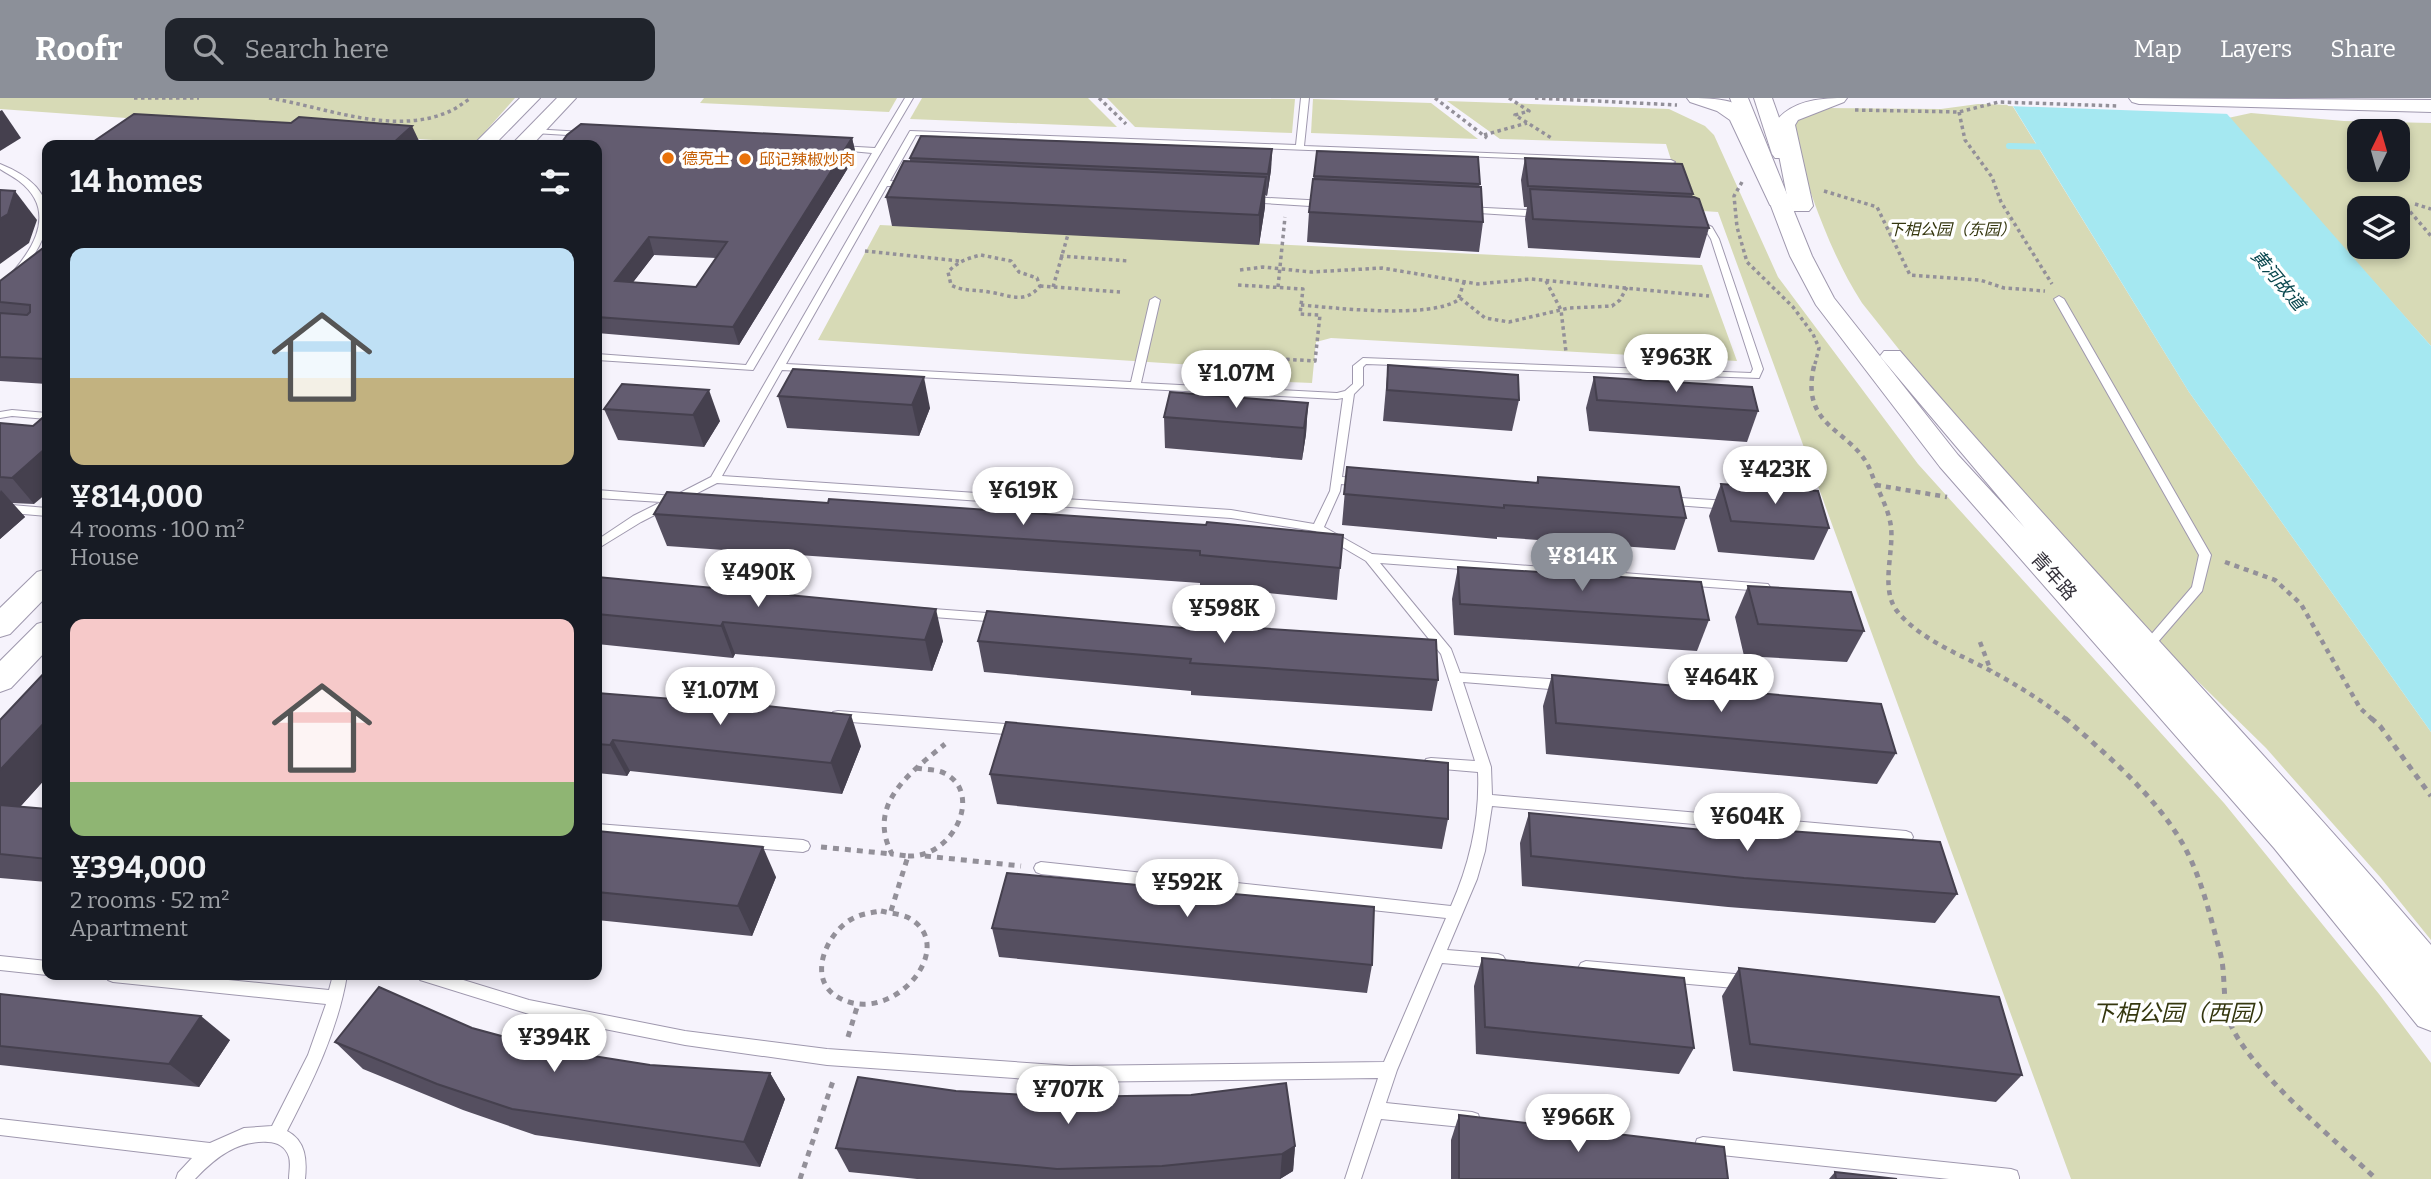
<!DOCTYPE html>
<html lang="en">
<head>
<meta charset="utf-8">
<style>
  body { margin:0; font-family:Bitter,"Noto Sans SC",serif; background:#20242c; color:#f1f3f6; height:100vh; display:flex; flex-direction:column; font-size:26px; white-space:nowrap }
  * { box-sizing:border-box; margin:0 }
  p { font-size:23px; color:#9ea1a6 }
  .icon { flex:none; width:38px; height:38px; fill:none; stroke:currentColor; stroke-width:2; stroke-linecap:round; stroke-linejoin:round }
  .map { position:relative; flex:1; overflow:hidden }
  .panel { position:absolute; left:42px; top:42px; width:560px; height:840px; display:flex; flex-direction:column; background:#171b24; border-radius:14px; box-shadow:0 4px 10px #0003 }
  .panel>* { flex:none }
  .needle { width:46px; rotate:5deg }
  .buttons { position:absolute; left:2347px; top:21px; display:grid; gap:14px }
  .buttons a { display:grid; place-items:center; width:63px; height:63px; border-radius:14px; background:#171b24; box-shadow:0 4px 10px #0003; font-size:35px }
  .price { position:absolute; translate:-50% -60px; padding:0 16px; border-radius:24px; background:#fff; color:#222; font-size:23px; line-height:46px; filter:drop-shadow(0 2px 4px #0008) }
  .price::after { content:''; position:absolute; left:50%; top:42px; width:21px; height:16px; margin-left:-10px; background:inherit; clip-path:polygon(0 0,100% 0,50% 100%) }
  .price.selected { background:#8c9099; color:#fff }
  ul { padding:0; list-style:none }
  li { display:grid; align-content:center; gap:14px; height:371px; padding:0 28px }
  li span { display:grid; place-items:center; height:217px; border-radius:14px; color:#555 }
  li>.icon { margin-inline-start:auto }
  span .icon { width:126px; height:126px; fill:#fffc; stroke-width:1 }
  li b { font-size:30px }
  h2 { display:flex; justify-content:space-between; align-items:center; height:84px; padding:0 28px; font-size:30px }
  header { display:flex; align-items:center; gap:42px; box-sizing:border-box; height:98px; padding:0 35px; background:#8c9099; color:#fff }
  header strong { font-size:33px }
  nav { display:flex; gap:38px; margin-inline-start:auto; font-size:24px }
  .search { width:490px; height:63px; background:#20242c; display:flex; align-items:center; gap:18px; box-sizing:border-box; padding:0 24px; border-radius:14px; color:#9ea1a6; font-size:26px }
  .map>svg:first-child { display:block }
  .green { fill:#d7dab6; fill-rule:evenodd }
  .water { fill:#a5e8f1 }
  .pier { fill:#f6f3fc }
  .lines { fill:none; stroke-linecap:round; stroke-linejoin:round }
  .stream { stroke:#a5e8f1; stroke-width:6 }
  .service-casing { stroke:#9f98ae; stroke-width:2 }
  .tertiary-casing { stroke:#9f98ae; stroke-width:2 }
  .secondary-casing { stroke:#9f98ae; stroke-width:2 }
  .path-far2 { stroke:#939099; stroke-width:3.5; stroke-dasharray:3.5 3.5; stroke-linecap:butt }
  .path-far1 { stroke:#939099; stroke-width:4.5; stroke-dasharray:5 5; stroke-linecap:butt }
  .path { stroke:#939099; stroke-width:5; stroke-dasharray:6 6; stroke-linecap:butt }
  .service { fill:#fff; fill-rule:evenodd }
  .tertiary { fill:#fff; fill-rule:evenodd }
  .secondary { fill:#fff; fill-rule:evenodd }
  .wall { fill:#554f60; fill-rule:evenodd }
  .shaded-wall { fill:#45404e }
  .building { fill:#635c70; stroke:#45404e; stroke-width:2; fill-rule:evenodd }
  .food-dot { fill:#e8710a; stroke:#fff; stroke-width:2.5 }
  .labels { text-anchor:middle; dominant-baseline:central; stroke-width:7; stroke-linejoin:round; paint-order:stroke }
  .far-food-label { font-size:16px; fill:#c56008; stroke:#fff; text-anchor:start }
  .far-park-label { font-size:16px; font-style:italic; fill:#35370f; stroke:#fff }
  .far-water-label { font-size:18px; font-style:italic; fill:#08464d; stroke:#fff }
  .street-label { font-size:19px; fill:#34313a; stroke:#fff }
  .near-park-label { font-size:23px; font-style:italic; fill:#35370f; stroke:#fff }
</style>
</head>
<body>
<header>
<strong>Roofr</strong>
<div class="search"><svg class="icon" aria-label="search" viewBox="0 0 24 24"><circle cx="10" cy="10" r="6"/><path d="M15 15l6 6"/></svg>Search here</div>
<nav><a>Map</a><a>Layers</a><a>Share</a></nav>
</header>
<div class="map">
<svg width="2431" height="1081" viewBox="0 0 2431 1081">
  <rect width="100%" height="100%" fill="#f6f3fc"/>
  <g class="green">
    <polygon points="0,0 515,0 475,45 0,11"/>
    <polygon points="704,0 897,0 889,14 700,5"/>
    <polygon points="922,0 1088,0 1117,29 910,21"/>
    <polygon points="1107,0 1295,1 1292,35 1135,29"/>
    <polygon points="1313,1 1431,5 1478,41 1311,35"/>
    <polygon points="1447,3 1669,11 1705,28 1714,37 1778,179 1918,366 2224,705 2379,896 2431,965 2431,1081 2071,1081 1718,114 1687,112 1666,46 1500,41"/>
    <path d="M1978,6L2012,7L2189,294L2431,634V842L2380,779L2266,650L2125,512L1964,333L1862,205C1829,154 1811,95 1791,38L1798,21L1824,10L1941,11Z"/>
    <path d="M2251,15L2344,23L2431,25V248L2228,20ZM2359,33H2398V72H2359ZM2359,110H2398V149H2359Z"/>
    <polygon points="880,127 1702,167 1737,263 1331,240 1316,244 1312,285 1238,282 1239,270 818,242"/>
  </g>
  <polygon class="water" points="2008,0 2213,0 2431,248 2431,634 2189,294"/>
  <polygon class="pier" points="2004,0 2218,0 2230,16 2008,8"/>
  <g class="lines">
    <polyline class="stream" points="2009,48 2049,49"/>
    <defs>
      <g id="service">
        <polygon points="905,0 913,0 753,272 597,262 597,256 746,267 872,55 840,52 836,50 840,48 875,50"/>
        <path d="M1301,0H1309L1304,48L1671,62L1675,64L1671,66L916,37L890,83L906,84L910,86L906,88H887L786,266L1131,284L1150,202L1155,199L1160,202L1141,285L1337,295L1345,293L1353,286V268L1363,260L1751,275L1753,271L1711,141L1706,133L1693,125L1700,123L1712,129L1719,141L1763,271L1759,280L1366,266L1363,269V287L1354,296L1342,379L1361,380L1366,384L1361,388L1341,386L1340,393L1324,429L1372,456L1768,486L1770,489L1764,493L1380,465L1451,551L1460,575L1563,582L1567,584L1569,587L1567,590L1563,592L1463,584L1491,669L1492,697L1906,733L1911,735L1913,739L1911,743L1906,745L1492,708L1485,753L1477,781L1447,852L1498,856L1503,858L1506,863L1503,868L1498,870L1442,865L1397,972L1386,1005L1472,1014L1478,1016L1480,1022L1478,1028L1472,1030L1381,1021L1361,1081H1345L1378,980L1070,984L827,967L685,947L529,916L420,882L418,877H447L529,902L685,933L827,951L1070,968L1384,964L1446,820L1041,776L1036,774L1034,770L1036,766L1041,764L1451,808C1470,765 1480,721 1478,674L1431,670L1426,669L1424,665L1426,661L1431,660L1475,663L1441,556L1366,463L1315,433L1231,420L717,385L641,424L597,451V442L633,418L661,404L597,400V392L674,398L711,379L910,33L1296,47ZM782,272L1337,301L1343,300L1330,393L1314,426L1231,412L722,378Z"/>
        <polygon points="531,31 584,34 588,36 584,38 534,35 530,33"/>
        <path d="M0,66C78,97 46,151 3,195L0,196V188C28,159 62,116 19,83C14,79 6,75 0,71Z"/>
        <polygon points="1250,99 1326,103 1330,106 1326,109 1247,104 1247,100"/>
        <polygon points="1466,109 1543,113 1547,116 1543,119 1463,114 1462,112"/>
        <polygon points="2059,198 2064,201 2211,457 2202,493 2151,552 2147,554 2141,549 2143,546 2192,489 2199,457 2054,201"/>
        <polygon points="12,312 47,315 47,321 12,318 0,320 0,314"/>
        <polygon points="1666,399 1728,403 1734,407 1728,411 1662,406 1660,403 1662,400"/>
        <polygon points="0,406 47,410 47,418 0,414"/>
        <polygon points="920,510 1000,516 1006,520 1000,524 920,518 914,514"/>
        <polygon points="838,613 1019,627 1024,628 1026,632 1024,636 1019,637 838,623 833,622 832,618 833,614"/>
        <polygon points="597,726 803,742 808,744 810,748 808,752 803,754 597,738"/>
        <polygon points="0,858 47,863 47,877 0,872"/>
        <polygon points="1586,863 1746,877 1751,879 1754,884 1751,889 1746,891 1586,877 1581,875 1578,870 1581,865"/>
        <path d="M105,877H178L329,892L333,877H347C338,932 313,983 287,1033C306,1043 307,1062 305,1081H289C289,1074 291,1066 289,1059C286,1049 277,1044 268,1044C237,1042 215,1060 195,1081H176L178,1075L192,1060L0,1037V1021L210,1045L244,1030L272,1028L308,957L326,906L113,884L108,882Z"/>
        <polygon points="1703,1039 2011,1071 2017,1073 2019,1079 2019,1081 1949,1081 1703,1055 1697,1053 1695,1047 1697,1041"/>
      </g>
      <g id="tertiary">
        <polygon points="520,0 540,0 494,47 473,47"/>
        <polygon points="557,0 576,0 532,47 511,47"/>
        <path d="M1730,0H1748L1812,158L1834,200L1958,357L2025,430L1884,263L1880,258L1884,253H1900C2073,455 2258,645 2431,847V933L2418,928L2274,750L1940,369L1816,207L1790,158Z"/>
        <polygon points="1754,0 1772,0 1792,56 1789,60 1775,60 1772,56"/>
        <polygon points="47,471 47,498 10,536 0,539 0,510 37,474"/>
        <polygon points="47,523 47,552 11,590 0,594 0,563 37,526"/>
      </g>
      <g id="secondary">
        <path d="M1687,0C1701,0 1717,0 1731,4C1757,17 1775,71 1787,98L1773,27C1790,2 1819,0 1847,0L1844,4L1798,22L1795,27L1813,108L1809,113H1793L1789,103L1778,109L1770,107L1730,22L1717,13L1690,4Z"/>
        <polygon points="2129,0 2431,2 2431,14 2139,6 2132,4"/>
      </g>
    </defs>
    <use href="#service" class="service-casing"/>
    <use href="#tertiary" class="tertiary-casing"/>
    <use href="#secondary" class="secondary-casing"/>
    <g class="path-far2">
      <polyline points="134,0 199,0"/>
      <path d="M269,0C325,9 392,38 448,14C456,11 463,5 471,0"/>
      <polyline points="1099,0 1126,26"/>
      <polyline points="1435,0 1487,40"/>
      <polyline points="1509,0 1529,13 1515,17 1553,41"/>
      <polyline points="1535,0 1677,7"/>
      <polyline points="1855,12 1959,14 1999,4 2118,8"/>
      <polyline points="1959,14 1965,42 1992,79 2001,104 2052,186"/>
      <polyline points="1484,37 1527,25"/>
      <polyline points="1742,84 1734,98 1737,129 1747,164 1793,209 1813,236 1819,250 1814,270"/>
      <polyline points="1824,93 1877,109 1910,177 1980,182 2004,190 2045,193"/>
      <polyline points="2401,103 2431,138"/>
      <polyline points="2415,106 2431,111"/>
      <polyline points="865,153 960,163"/>
      <path d="M981,157L1011,163L1019,174L1037,180L1040,188C1025,207 1009,197 989,194C975,191 964,194 951,187L948,174C957,164 968,160 981,157Z"/>
      <polyline points="1060,158 1128,163"/>
      <polyline points="1240,172 1263,169 1311,174 1382,170 1478,186 1531,181 1709,198"/>
      <polyline points="1546,183 1561,212 1566,254"/>
      <polyline points="1238,187 1303,191 1300,216 1320,217 1315,263 1265,260 1263,270"/>
      <polyline points="1040,188 1120,194"/>
      <polyline points="1053,189 1069,133"/>
      <polyline points="1278,189 1285,119"/>
      <polyline points="1460,200 1485,220 1509,224 1569,210 1612,208 1620,202 1627,189"/>
      <path d="M1301,207C1336,210 1430,221 1458,202L1464,184"/>
    </g>
    <g class="path-far1">
      <path d="M1814,268C1799,332 1855,331 1871,374C1877,391 1889,411 1891,429C1894,454 1880,491 1897,513C1919,541 1961,557 1991,573C2017,587 2044,604 2067,622"/>
      <polyline points="1262,276 1263,268"/>
      <polyline points="1876,387 1947,399"/>
      <polyline points="2225,464 2275,482 2301,506 2360,610 2373,622"/>
      <polyline points="1980,544 1991,573"/>
    </g>
    <g class="path">
      <path d="M2065,620C2108,658 2156,698 2184,748C2202,781 2210,818 2220,854C2226,875 2222,902 2229,922C2244,968 2339,1045 2376,1081"/>
      <polyline points="2371,620 2380,628 2431,698"/>
      <polyline points="821,749 892,756"/>
      <path d="M908,758C954,760 984,694 944,675C937,671 925,672 917,670"/>
      <polyline points="925,758 1021,768"/>
      <path d="M881,813C889,815 900,816 907,819C963,847 890,933 836,898C807,879 827,836 850,822C860,816 870,815 881,813Z"/>
      <path d="M891,813L908,758L892,756C866,706 910,675 945,646"/>
      <polyline points="848,939 858,906"/>
      <polyline points="800,1081 834,980"/>
    </g>
    <use href="#service" class="service"/>
    <use href="#tertiary" class="tertiary"/>
    <use href="#secondary" class="secondary"/>
  </g>
  <g class="wall">
    <path d="M852,40L856,57L739,247L597,235V47L562,45ZM654,157L716,160L696,189L633,184Z"/>
    <polygon points="1272,51 1271,72 1267,98 1265,97 1265,109 1259,147 892,128 886,99 910,63 910,60"/>
    <polygon points="1317,53 1480,86 1479,89 1483,124 1479,154 1307,144 1309,114"/>
    <polygon points="1525,60 1693,96 1692,99 1709,130 1700,160 1528,150 1525,121 1527,109 1524,109 1521,82"/>
    <polygon points="47,147 47,286 0,283 0,183"/>
    <polygon points="1388,267 1519,302 1512,333 1383,323"/>
    <polygon points="793,271 930,310 919,338 787,330 778,298"/>
    <polygon points="1594,279 1758,313 1747,344 1589,333 1586,310"/>
    <polygon points="622,286 720,323 704,349 618,342 604,311"/>
    <polygon points="1308,305 1306,336 1302,362 1165,350 1164,319"/>
    <polygon points="0,325 33,328 34,406 12,405 25,419 0,441"/>
    <polygon points="1347,369 1536,385 1538,379 1686,420 1675,452 1497,439 1497,441 1342,427"/>
    <polygon points="1721,386 1829,430 1814,462 1718,454 1709,418"/>
    <polygon points="654,416 1343,437 1337,502 1200,488 1200,485 667,448"/>
    <polygon points="1458,469 1709,522 1697,553 1454,537 1452,501"/>
    <polygon points="597,479 943,543 932,573 735,556 733,560 597,546"/>
    <polygon points="1748,488 1864,533 1847,564 1744,558 1735,519"/>
    <polygon points="978,543 1438,582 1432,613 1191,597 1191,593 984,574"/>
    <polygon points="47,572 47,679 20,709 47,711 47,784 0,780 0,622"/>
    <polygon points="1552,577 1896,655 1877,686 1546,656 1543,608"/>
    <polygon points="597,595 861,648 842,696 630,673 627,678 597,675"/>
    <polygon points="990,676 1448,721 1442,751 997,706"/>
    <polygon points="1529,715 1730,735 1733,729 1957,796 1935,825 1728,809 1522,788 1520,745"/>
    <polygon points="597,733 776,779 752,838 597,822"/>
    <polygon points="992,830 1372,867 1367,895 999,859"/>
    <polygon points="1482,860 1694,950 1679,976 1476,956 1474,888"/>
    <polygon points="1739,870 2022,977 1996,1004 1733,973 1722,898"/>
    <polygon points="0,896 230,942 199,989 0,967"/>
    <polygon points="472,930 549,951 650,967 770,975 785,1001 760,1069 535,1037 463,1012 363,971 335,944"/>
    <polygon points="1459,1017 1728,1081 1451,1081 1451,1042"/>
    <polygon points="1295,1048 1293,1073 1280,1081 917,1081 849,1074 836,1050"/>
    <polygon points="1835,1074 1897,1081 1829,1081"/>
  </g>
  <g class="shaded-wall">
    <polygon points="2,12 21,40 0,53 0,13"/>
    <polygon points="412,28 421,47 391,47"/>
    <polygon points="852,40 856,57 739,247 733,229"/>
    <polygon points="1272,51 1271,72 1267,98 1268,76"/>
    <polygon points="1266,79 1265,109 1259,147 1259,117"/>
    <polygon points="15,93 37,122 29,145 0,166 0,121"/>
    <polygon points="649,139 654,157 621,200 615,183"/>
    <polygon points="924,279 930,310 919,338 912,307"/>
    <polygon points="709,292 720,323 704,349 693,317"/>
    <polygon points="1308,305 1306,336 1302,362 1304,330"/>
    <polygon points="47,349 47,395 34,406 12,380"/>
    <polygon points="1,392 25,419 0,441 0,394"/>
    <polygon points="936,511 943,543 932,573 925,542"/>
    <polygon points="723,524 735,556 733,560 721,528"/>
    <polygon points="851,617 861,648 842,696 831,665"/>
    <polygon points="47,622 47,679 0,731 0,672"/>
    <polygon points="613,642 630,673 627,678 610,647"/>
    <polygon points="763,749 776,779 752,838 738,808"/>
    <polygon points="201,918 230,942 199,989 169,966"/>
    <polygon points="770,975 785,1001 760,1069 744,1044"/>
    <polygon points="1295,1048 1293,1073 1280,1081 1282,1056"/>
  </g>
  <g class="building">
    <polygon points="134,16 291,25 299,19 412,28 391,47 90,46"/>
    <path d="M581,26L852,40L733,229L597,219V47H560L567,37ZM649,139L727,144L696,189L615,183Z"/>
    <polygon points="921,38 1272,51 1268,76 910,60"/>
    <polygon points="1317,53 1478,59 1480,86 1314,78"/>
    <polygon points="1525,60 1682,66 1693,96 1528,88"/>
    <polygon points="904,63 1266,79 1259,117 886,99"/>
    <polygon points="1313,81 1481,89 1483,124 1309,114"/>
    <polygon points="1530,91 1694,99 1699,101 1709,130 1533,121"/>
    <polygon points="0,92 15,93 8,116 0,121"/>
    <polygon points="47,147 47,261 0,259 0,215 27,217 30,214 30,207 0,204 0,183"/>
    <polygon points="1388,267 1518,277 1519,302 1387,292"/>
    <polygon points="793,271 924,279 912,307 778,298"/>
    <polygon points="1594,279 1752,289 1758,313 1597,302"/>
    <polygon points="622,286 709,292 693,317 604,311"/>
    <polygon points="1170,294 1308,305 1304,330 1164,319"/>
    <polygon points="47,316 47,349 12,380 0,379 0,325 33,328"/>
    <polygon points="1347,369 1538,385 1538,379 1679,389 1686,420 1504,407 1504,410 1344,396"/>
    <polygon points="1721,386 1818,393 1829,430 1731,423"/>
    <polygon points="667,394 828,405 829,401 1206,427 1207,424 1343,437 1340,470 1200,457 1200,453 654,416"/>
    <polygon points="1458,469 1701,484 1709,522 1460,506"/>
    <polygon points="597,479 936,511 925,542 723,524 721,528 597,516"/>
    <polygon points="1748,488 1851,494 1864,533 1758,526"/>
    <polygon points="987,513 1195,531 1195,526 1436,542 1438,582 1190,565 1191,561 978,543"/>
    <polygon points="47,572 47,622 0,672 0,622"/>
    <polygon points="1552,577 1881,606 1896,655 1556,625"/>
    <polygon points="597,595 673,601 674,598 851,617 831,665 613,642 610,647 597,646"/>
    <polygon points="1006,624 1448,665 1448,721 990,676"/>
    <polygon points="0,707 47,711 47,761 0,756"/>
    <polygon points="1529,715 1734,735 1733,729 1940,744 1957,796 1744,780 1531,758"/>
    <polygon points="597,733 763,749 738,808 597,794"/>
    <polygon points="1007,775 1374,809 1372,867 992,830"/>
    <polygon points="1482,860 1684,880 1694,950 1485,929"/>
    <polygon points="1739,870 1999,899 2022,977 1750,946"/>
    <polygon points="379,889 472,930 549,951 650,967 770,975 744,1044 512,1011 437,986 335,944"/>
    <polygon points="0,896 201,918 169,966 0,948"/>
    <polygon points="858,979 956,993 1061,999 1191,997 1286,985 1295,1048 1282,1056 1162,1068 1057,1071 836,1050"/>
    <polygon points="1459,1017 1724,1049 1728,1081 1459,1081"/>
    <polygon points="1835,1074 1897,1081 1836,1081"/>
  </g>
  <g class="food-dot">
    <circle cx="668" cy="60" r="7"/>
    <circle cx="745" cy="61" r="7"/>
  </g>
  <g class="labels">
    <g class="far-food-label">
      <text x="682" y="60">德克士</text>
      <text x="759" y="61">邱记辣椒炒肉</text>
    </g>
    <g class="far-park-label">
      <text x="1952" y="131">下相公园（东园）</text>
    </g>
    <g class="far-water-label">
      <text transform="translate(2278 182) rotate(50)">黄河故道</text>
    </g>
    <g class="street-label">
      <text transform="translate(2054 478) rotate(48)">青年路</text>
    </g>
    <g class="near-park-label">
      <text x="2184" y="915">下相公园（西园）</text>
    </g>
  </g>
</svg>
<div class="buttons">
<a><svg class="needle" viewBox="-14 -14 28 28"><path d="M0-13l5 13h-10z" fill="#e53935"/><path d="M0 13l5-13h-10z" fill="#9ea1a6"/></svg></a>
<a><svg class="icon" aria-label="layers" viewBox="0 0 24 24"><path d="M12 4l9 5-9 5-9-5zM3 14l9 5 9-5"/></svg></a>
</div>
<b class="price" style="left:1676px;top:296px">¥963K</b>
<b class="price" style="left:1236px;top:312px">¥1.07M</b>
<b class="price" style="left:1775px;top:408px">¥423K</b>
<b class="price" style="left:1023px;top:429px">¥619K</b>
<b class="price selected" style="left:1582px;top:495px">¥814K</b>
<b class="price" style="left:758px;top:511px">¥490K</b>
<b class="price" style="left:1224px;top:547px">¥598K</b>
<b class="price" style="left:1721px;top:616px">¥464K</b>
<b class="price" style="left:720px;top:629px">¥1.07M</b>
<b class="price" style="left:1747px;top:755px">¥604K</b>
<b class="price" style="left:1187px;top:821px">¥592K</b>
<b class="price" style="left:554px;top:976px">¥394K</b>
<b class="price" style="left:1068px;top:1028px">¥707K</b>
<b class="price" style="left:1578px;top:1056px">¥966K</b>
<section class="panel">
<h2>14 homes<svg class="icon" aria-label="filters" viewBox="0 0 24 24"><path d="M4 7h16M4 17h16"/><circle cx="9" cy="7" r="2"/><circle cx="15" cy="17" r="2"/></svg></h2>
<ul>
<li><span style="background:linear-gradient(#bfe0f5 60%,#c2b280 0)"><svg class="icon" aria-label="home" viewBox="0 0 24 24"><path d="M3 11l9-7 9 7M6 9v11h12V9"/></svg></span><div><b>¥814,000</b><p>4 rooms · 100 m²</p><p>House</p></div></li>
<li><span style="background:linear-gradient(#f6c9c9 75%,#8fb573 0)"><svg class="icon" aria-label="home" viewBox="0 0 24 24"><path d="M3 11l9-7 9 7M6 9v11h12V9"/></svg></span><div><b>¥394,000</b><p>2 rooms · 52 m²</p><p>Apartment</p></div></li>
</ul>
</section>
</div>
</body>
</html>
